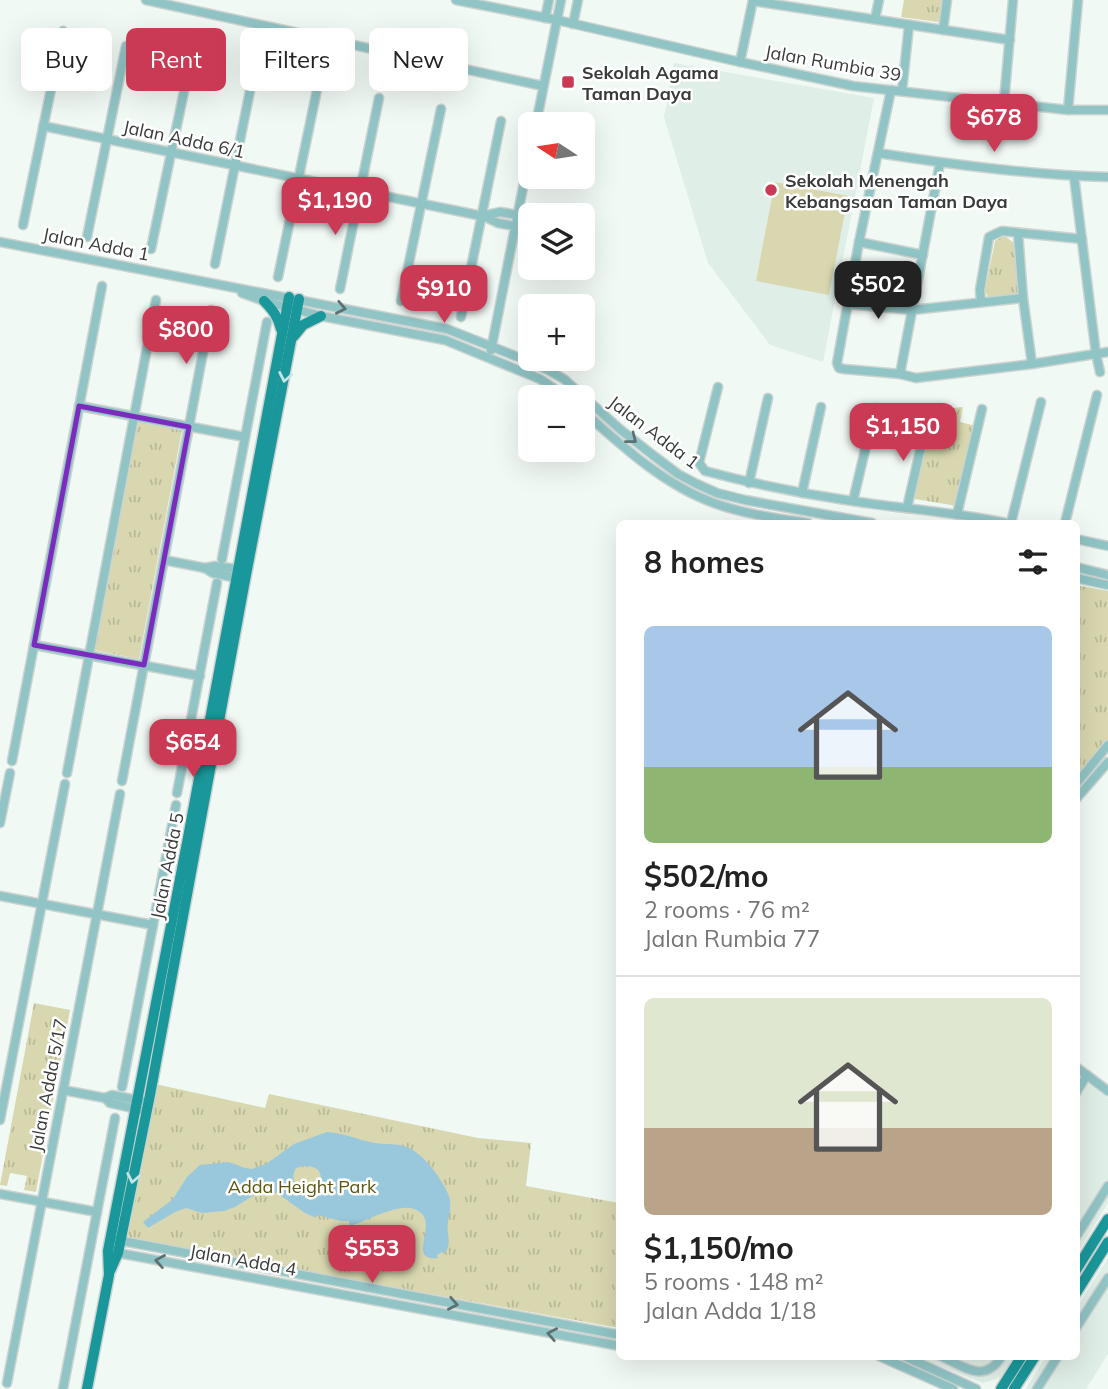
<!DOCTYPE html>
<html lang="en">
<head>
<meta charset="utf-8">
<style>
  body { margin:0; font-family:Mulish,sans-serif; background:#f6f6f6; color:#222; height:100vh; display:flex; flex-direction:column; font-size:26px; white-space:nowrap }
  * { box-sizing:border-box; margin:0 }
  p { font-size:23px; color:#767676 }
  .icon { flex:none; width:38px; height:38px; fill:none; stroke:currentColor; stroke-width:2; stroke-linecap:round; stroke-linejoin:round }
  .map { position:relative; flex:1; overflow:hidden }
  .details { position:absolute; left:616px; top:520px; width:464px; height:840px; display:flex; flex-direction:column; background:#fff; border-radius:10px; box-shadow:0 7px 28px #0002 }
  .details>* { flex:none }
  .guide { position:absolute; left:21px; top:28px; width:490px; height:63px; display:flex; gap:14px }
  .needle { width:46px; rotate:282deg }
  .buttons { position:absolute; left:518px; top:112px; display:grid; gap:14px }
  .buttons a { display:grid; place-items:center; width:77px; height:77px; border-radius:10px; background:#fff; box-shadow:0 7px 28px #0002; font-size:35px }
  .price { position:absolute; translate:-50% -60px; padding:0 16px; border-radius:14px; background:#ca3a55; color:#fff; font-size:23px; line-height:46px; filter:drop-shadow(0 2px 4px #0008) }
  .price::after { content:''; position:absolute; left:50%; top:42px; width:21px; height:16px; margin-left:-10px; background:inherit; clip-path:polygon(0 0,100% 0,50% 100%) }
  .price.current { background:#222; color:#fff }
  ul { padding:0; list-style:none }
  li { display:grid; align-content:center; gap:14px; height:371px; padding:0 28px }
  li+li { border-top:2px solid #e0e0e0 }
  li span { display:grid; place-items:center; height:217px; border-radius:10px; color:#555 }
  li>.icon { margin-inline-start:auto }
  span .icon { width:126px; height:126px; fill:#fffc; stroke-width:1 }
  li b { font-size:30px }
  h2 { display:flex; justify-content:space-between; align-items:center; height:84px; padding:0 28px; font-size:30px }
  .pill { padding:0 24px; border-radius:10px; background:#fff; box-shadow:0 7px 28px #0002; font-size:24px; line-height:63px }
  .pill.current { background:#ca3a55; color:#fff }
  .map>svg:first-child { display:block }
  .built { fill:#dfeee6 }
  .grass { fill:url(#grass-tufts) }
  .garden { fill:#d8d7af }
  .water { fill:#99c8dd; fill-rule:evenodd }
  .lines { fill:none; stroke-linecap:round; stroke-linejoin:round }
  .minor-casing { stroke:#ccd3d0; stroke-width:11 }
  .major-casing { stroke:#ccd3d0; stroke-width:13 }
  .minor { stroke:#91c4c5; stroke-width:8 }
  .major { stroke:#1a979a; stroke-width:10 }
  .oneway { stroke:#5c7272 }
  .oneway2 { stroke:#c6e5e6 }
  .marked { fill:none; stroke:#7b2cbf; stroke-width:5; stroke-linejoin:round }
  .poi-dot { fill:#ca3a55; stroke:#fff; stroke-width:2.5 }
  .labels { text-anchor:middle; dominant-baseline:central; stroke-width:5; stroke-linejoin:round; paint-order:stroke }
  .street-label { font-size:18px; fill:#383b3a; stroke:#fff }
  .poi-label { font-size:18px; font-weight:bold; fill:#383b3a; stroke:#fff; text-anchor:start }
  .park-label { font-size:18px; fill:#5b560f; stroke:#fff }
</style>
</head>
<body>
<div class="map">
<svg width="1108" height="1389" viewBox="0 0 1108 1389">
  <defs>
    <pattern id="grass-tufts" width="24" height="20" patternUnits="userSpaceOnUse" patternTransform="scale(1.75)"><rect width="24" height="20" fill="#d8d7af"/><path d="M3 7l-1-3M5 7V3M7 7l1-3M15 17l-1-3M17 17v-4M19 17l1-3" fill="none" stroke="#bab997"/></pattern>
  </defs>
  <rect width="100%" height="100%" fill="#f1f9f5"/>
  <g class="built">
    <polygon points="674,63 874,98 823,362 770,345 708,263 664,117"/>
    <polygon points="1078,1076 1108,1098 1108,1203 1076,1255 1076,1078"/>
    <polygon points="1108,1258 1108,1354 1086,1389 1026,1389 1046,1356 1076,1356 1076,1309"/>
    <polygon points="915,1356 1014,1356 1001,1377 983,1383"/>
  </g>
  <g class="grass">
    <polygon points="904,0 944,0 942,19 938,22 901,17"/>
    <polygon points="1002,237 1006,237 1014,243 1020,291 1017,296 989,299 985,291 995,241"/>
    <polygon points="963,407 960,422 976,426 957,506 915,499 914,495 931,424 923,422 923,415 929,414 929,410"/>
    <polygon points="137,422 182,430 139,659 94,650"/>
    <polygon points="1076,585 1108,591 1108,740 1076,777"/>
    <polygon points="34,1003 70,1010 36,1192 24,1190 27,1176 10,1173 7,1186 0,1185"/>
    <polygon points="155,1084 265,1108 269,1094 478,1138 531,1143 526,1186 619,1203 619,1328 132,1240 125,1232"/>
  </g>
  <polygon class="garden" points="775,182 848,196 829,295 756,281"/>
  <path class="water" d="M327,1132C344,1133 359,1140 375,1143C386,1145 397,1143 407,1147C423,1153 443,1180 449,1196C452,1206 449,1214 448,1223C446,1235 453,1244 444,1254L442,1252L437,1255L438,1258C408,1261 434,1230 423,1215C407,1195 368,1222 349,1226V1221H341L317,1215L316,1218L305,1213L277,1193L263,1192L254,1195L235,1207L224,1211L202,1213L186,1208L175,1212L148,1228L143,1222L173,1199L187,1177L200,1165L229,1162L245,1168L252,1169L266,1164L294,1144ZM303,1166C316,1166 322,1169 321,1183L311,1193C297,1191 289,1181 296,1168Z"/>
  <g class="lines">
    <defs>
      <g id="minor">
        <polyline points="146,0 543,86"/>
        <polyline points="456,0 557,20 740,62 853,86 1068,110 1108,110"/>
        <polyline points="753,1 1010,40"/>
        <polyline points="545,18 549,0"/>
        <polyline points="875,19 879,0"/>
        <polyline points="573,24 578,0"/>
        <polyline points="943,30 947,0"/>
        <polyline points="740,62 753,0"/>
        <polyline points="891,90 859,242 837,363 839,368 844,369 900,374 916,378 1032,364 1108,352"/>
        <polyline points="902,91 909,25"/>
        <polyline points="1004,102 1013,0"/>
        <polyline points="1068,110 1078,0"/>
        <polyline points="536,124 561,0"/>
        <polyline points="43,126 482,216 500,212 518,215"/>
        <path d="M878,153C954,165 1031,175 1108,177"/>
        <polyline points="1074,176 1096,354 1100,372"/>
        <polyline points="483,216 498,223 515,226"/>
        <polyline points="23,225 63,31"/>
        <polyline points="1018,233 1023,298 1032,364"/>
        <polyline points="87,237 126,46"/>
        <polyline points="0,242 447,329 523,359 546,369 564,379 621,430 654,456 678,474 697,484 717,493 745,500 872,523"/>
        <polyline points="859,242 923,255"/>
        <polyline points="151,249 191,58"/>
        <polyline points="215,264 254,71"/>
        <polyline points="278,277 318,85"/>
        <polyline points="340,289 379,98"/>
        <polyline points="242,293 264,301 321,316 445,340 540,379 567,397"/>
        <polyline points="401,301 441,109"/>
        <polyline points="981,302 980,290 989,237 1002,231 1082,239"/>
        <polyline points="848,304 912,310 1023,298"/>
        <polyline points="461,317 501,121"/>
        <polyline points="491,350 530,152"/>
        <polyline points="900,374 940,163"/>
        <path d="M718,387L699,463L705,471C754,484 803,494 852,501C904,509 955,512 1006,523"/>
        <polyline points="79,406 245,437"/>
        <path d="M583,411C622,446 664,485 714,503C744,514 776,518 808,523"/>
        <polyline points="749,483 768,398"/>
        <polyline points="802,493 821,407"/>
        <polyline points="853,501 875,408"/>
        <polyline points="907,508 926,425"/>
        <polyline points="957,514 982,409"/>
        <polyline points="1011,523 1041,402"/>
        <polyline points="1065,523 1097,395"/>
        <polyline points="1076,539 1108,546"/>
        <polyline points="222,559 267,322"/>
        <polyline points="164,560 205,568 215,566 244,570"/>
        <polyline points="1076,567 1108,575"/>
        <polyline points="205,568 213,573 242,579"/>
        <polyline points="1076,578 1108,585"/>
        <polyline points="34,645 200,676"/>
        <polyline points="12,761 102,286"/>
        <polyline points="67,773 156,300"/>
        <polyline points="122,781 211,310"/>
        <polyline points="1076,784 1108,745"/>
        <polyline points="177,793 217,583"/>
        <polyline points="1076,799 1108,762"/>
        <polyline points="0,823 10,773"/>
        <polyline points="0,896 153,925"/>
        <polyline points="1076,1067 1108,1091"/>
        <polyline points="122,1087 176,805"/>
        <polyline points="63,1090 105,1098 112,1095 142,1101"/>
        <polyline points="1076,1093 1087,1075"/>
        <polyline points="105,1098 110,1103 146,1111"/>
        <polyline points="0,1120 65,784"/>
        <polyline points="0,1194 97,1212"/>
        <polyline points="1076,1237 1108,1186"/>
        <polyline points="117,1240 620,1335"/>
        <polyline points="113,1252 620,1346"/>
        <polyline points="1076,1328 1108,1278"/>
        <polyline points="879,1356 953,1389"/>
        <polyline points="904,1356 976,1389"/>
        <path d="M940,1356C964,1366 984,1385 1002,1356"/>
        <polyline points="7,1383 120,794"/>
        <polyline points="63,1389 115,1118"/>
        <polyline points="1037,1389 1058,1356"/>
      </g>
      <g id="major">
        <path d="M264,301C273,310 278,317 281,329"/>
        <polyline points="294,336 303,325 321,316"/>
        <polyline points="1076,1270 1108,1219"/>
        <polyline points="110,1271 118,1253 150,1095 245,580 299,299"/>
        <polyline points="1076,1293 1108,1242"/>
        <polyline points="87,1389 109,1275 108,1251 187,843 289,297"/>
        <polyline points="1001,1389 1022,1356"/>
        <polyline points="1014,1389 1035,1356"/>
      </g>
    </defs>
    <use href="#minor" class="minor-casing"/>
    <use href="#major" class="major-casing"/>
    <use href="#minor" class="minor"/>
    <use href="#major" class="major"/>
  </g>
  <defs><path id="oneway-chevron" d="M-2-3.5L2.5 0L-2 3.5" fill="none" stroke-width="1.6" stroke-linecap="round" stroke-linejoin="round" transform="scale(1.75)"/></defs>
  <g class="oneway">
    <use href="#oneway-chevron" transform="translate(341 308) rotate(11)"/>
    <use href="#oneway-chevron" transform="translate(632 439) rotate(38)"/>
    <use href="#oneway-chevron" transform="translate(160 1261) rotate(-170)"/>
    <use href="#oneway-chevron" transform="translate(453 1304) rotate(11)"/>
    <use href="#oneway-chevron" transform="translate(552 1334) rotate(-169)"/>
  </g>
  <g class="oneway2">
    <use href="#oneway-chevron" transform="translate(285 377) rotate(101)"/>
    <use href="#oneway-chevron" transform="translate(133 1178) rotate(101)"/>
  </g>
  <path class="marked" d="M79,406L189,427L144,665L34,645Z"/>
  <g class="poi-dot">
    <rect x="561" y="75" width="14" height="14" rx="3.5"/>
    <circle cx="771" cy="190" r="7"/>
  </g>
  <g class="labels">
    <g class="street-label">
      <text transform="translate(833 63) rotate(10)">Jalan Rumbia 39</text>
      <text transform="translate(184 139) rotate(12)">Jalan Adda 6/1</text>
      <text transform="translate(96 244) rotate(11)">Jalan Adda 1</text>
      <text transform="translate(654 432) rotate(37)">Jalan Adda 1</text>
      <text transform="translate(167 866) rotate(-79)">Jalan Adda 5</text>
      <text transform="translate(48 1085) rotate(-79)">Jalan Adda 5/17</text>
      <text transform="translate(243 1260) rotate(10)">Jalan Adda 4</text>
    </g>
    <g class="poi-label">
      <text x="582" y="72">Sekolah Agama<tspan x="582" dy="21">Taman Daya</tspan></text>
      <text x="785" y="180">Sekolah Menengah<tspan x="785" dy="21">Kebangsaan Taman Daya</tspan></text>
    </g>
    <g class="park-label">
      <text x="302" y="1186">Adda Height Park</text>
    </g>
  </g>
</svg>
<div class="buttons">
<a><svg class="needle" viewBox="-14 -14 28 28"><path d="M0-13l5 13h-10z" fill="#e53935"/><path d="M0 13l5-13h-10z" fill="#767676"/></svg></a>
<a><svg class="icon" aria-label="layers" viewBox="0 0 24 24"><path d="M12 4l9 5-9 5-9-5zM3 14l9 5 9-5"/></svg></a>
<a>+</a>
<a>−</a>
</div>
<b class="price" style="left:994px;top:154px">$678</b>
<b class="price" style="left:335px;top:237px">$1,190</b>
<b class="price current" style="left:878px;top:321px">$502</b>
<b class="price" style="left:444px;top:325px">$910</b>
<b class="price" style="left:186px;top:366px">$800</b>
<b class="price" style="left:903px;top:463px">$1,150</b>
<b class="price" style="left:193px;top:779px">$654</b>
<b class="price" style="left:372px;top:1285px">$553</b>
<div class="guide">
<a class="pill">Buy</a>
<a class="pill current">Rent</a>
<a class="pill">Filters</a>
<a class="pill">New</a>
</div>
<section class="details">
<h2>8 homes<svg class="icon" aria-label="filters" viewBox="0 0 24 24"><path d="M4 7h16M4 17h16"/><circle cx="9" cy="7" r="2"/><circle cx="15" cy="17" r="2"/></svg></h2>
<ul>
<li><span style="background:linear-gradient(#a9c7e8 65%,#8fb573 0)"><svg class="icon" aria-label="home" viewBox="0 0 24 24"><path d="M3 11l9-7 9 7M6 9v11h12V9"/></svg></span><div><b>$502/mo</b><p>2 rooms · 76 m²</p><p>Jalan Rumbia 77</p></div></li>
<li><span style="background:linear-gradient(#dfe7d0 60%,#b9a48a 0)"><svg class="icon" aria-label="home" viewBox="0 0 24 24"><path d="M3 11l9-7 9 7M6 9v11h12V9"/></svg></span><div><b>$1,150/mo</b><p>5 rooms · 148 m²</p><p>Jalan Adda 1/18</p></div></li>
</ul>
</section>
</div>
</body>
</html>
